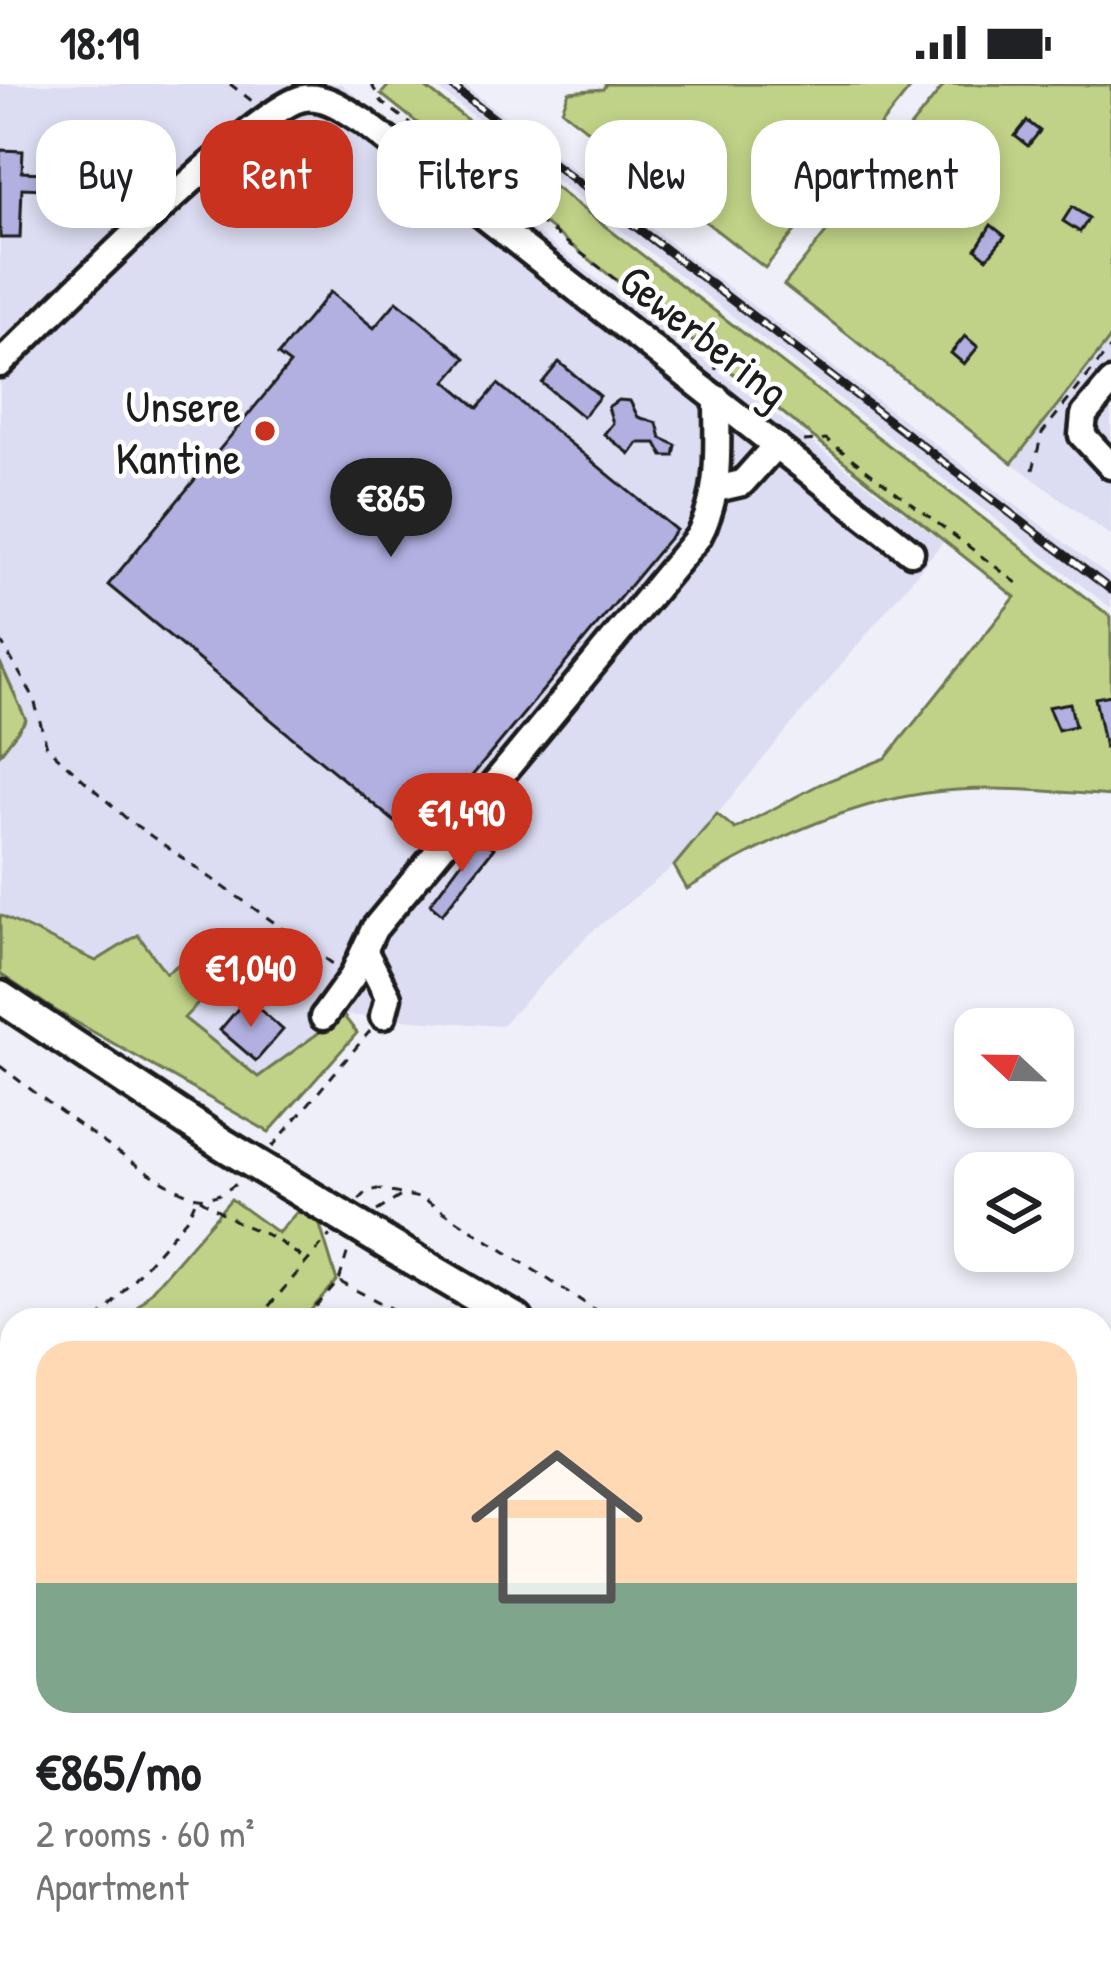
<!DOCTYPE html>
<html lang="en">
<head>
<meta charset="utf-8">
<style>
  body { margin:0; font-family:"Patrick Hand",sans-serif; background:#f2f2f2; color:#202124; height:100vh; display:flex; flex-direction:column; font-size:45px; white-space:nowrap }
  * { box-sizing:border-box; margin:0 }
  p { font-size:39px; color:#757577 }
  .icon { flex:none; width:66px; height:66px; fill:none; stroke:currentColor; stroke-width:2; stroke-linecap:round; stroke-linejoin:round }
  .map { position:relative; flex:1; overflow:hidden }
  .panel { position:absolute; left:0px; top:1224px; width:1113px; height:663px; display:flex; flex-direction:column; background:#fff; border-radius:36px 36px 0 0; box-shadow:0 6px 18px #0003 }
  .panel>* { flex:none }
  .top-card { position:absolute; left:36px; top:36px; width:1041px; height:108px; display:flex; gap:24px }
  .needle { width:78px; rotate:292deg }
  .fabs { position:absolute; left:954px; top:924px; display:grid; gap:24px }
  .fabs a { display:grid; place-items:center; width:120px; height:120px; border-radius:24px; background:#fff; box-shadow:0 6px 18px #0003; font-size:60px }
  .price { position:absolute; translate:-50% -102px; padding:0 27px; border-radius:42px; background:#c8321e; color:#fff; font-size:39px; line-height:78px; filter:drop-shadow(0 3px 6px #0008) }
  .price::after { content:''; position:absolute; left:50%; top:72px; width:36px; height:27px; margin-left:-18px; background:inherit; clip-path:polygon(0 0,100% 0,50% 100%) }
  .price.selected { background:#222; color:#fff }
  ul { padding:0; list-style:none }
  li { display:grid; align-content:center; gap:24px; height:636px; padding:0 36px }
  li span { display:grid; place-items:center; height:372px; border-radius:36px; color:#555 }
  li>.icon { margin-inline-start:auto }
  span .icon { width:216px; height:216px; fill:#fffc; stroke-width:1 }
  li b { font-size:51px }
  .tag { padding:0 42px; border-radius:36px; background:#fff; box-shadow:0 6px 18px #0003; font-size:42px; line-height:108px }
  .tag.selected { background:#c8321e; color:#fff }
  .status { display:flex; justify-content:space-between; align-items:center; height:84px; padding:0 60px; background:#fff; direction:ltr }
  .status svg { height:33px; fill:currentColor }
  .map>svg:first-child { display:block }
  .built { fill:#dcdcf2 }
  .green { fill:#c0d287; stroke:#6e7752; stroke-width:3 }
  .building { fill:#b1b0e1; stroke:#1c1c1c; stroke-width:3 }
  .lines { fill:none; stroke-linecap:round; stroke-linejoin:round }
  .minor-casing { stroke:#1c1c1c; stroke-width:33 }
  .major-casing { stroke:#1c1c1c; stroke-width:39 }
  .path { stroke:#1c1c1c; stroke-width:3; stroke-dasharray:9 9; stroke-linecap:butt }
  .minor { stroke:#fff; stroke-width:24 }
  .major { stroke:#fff; stroke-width:30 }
  .rail-casing { stroke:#1c1c1c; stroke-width:9 }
  .rail { stroke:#fff; stroke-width:4.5; stroke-dasharray:14; stroke-linecap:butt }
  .major-bridge-casing { stroke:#1c1c1c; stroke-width:39; stroke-linecap:butt }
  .major-bridge { stroke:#fff; stroke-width:30 }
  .poi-dot { fill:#c8321e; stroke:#fff; stroke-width:4.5 }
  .labels { text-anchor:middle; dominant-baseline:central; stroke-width:9; stroke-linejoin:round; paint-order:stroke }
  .street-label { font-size:45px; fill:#1c1c1c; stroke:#fff }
  .poi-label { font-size:45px; fill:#1c1c1c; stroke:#fff; text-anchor:end }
</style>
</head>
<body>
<div class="status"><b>18:19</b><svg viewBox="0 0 49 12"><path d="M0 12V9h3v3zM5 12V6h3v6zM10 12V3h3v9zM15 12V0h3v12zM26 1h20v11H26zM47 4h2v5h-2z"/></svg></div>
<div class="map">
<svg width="1111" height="1886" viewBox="0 0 1111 1886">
  <rect width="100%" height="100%" fill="#efeff9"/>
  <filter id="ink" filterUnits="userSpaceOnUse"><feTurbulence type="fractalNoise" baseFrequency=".00833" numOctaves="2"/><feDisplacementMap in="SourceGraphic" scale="24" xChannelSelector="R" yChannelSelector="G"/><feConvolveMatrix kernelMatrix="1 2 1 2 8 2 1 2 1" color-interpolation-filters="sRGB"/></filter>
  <g filter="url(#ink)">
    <g class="built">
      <polygon points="0,0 341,0 943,458 674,782 589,850 501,942 343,931 258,993 183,934 238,879 227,847 166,889 96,877 0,831 0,670 25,636 0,578"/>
      <polygon points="432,0 462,0 1111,494 1111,524"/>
      <polygon points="1111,253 1111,452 1012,379"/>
    </g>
    <g class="green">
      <path d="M390,0H421L1111,533V712C1051,707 987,701 926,709C841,721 760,760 687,805L674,782L717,730L735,745L820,700L886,674L1015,513L381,10Z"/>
      <polygon points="606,0 914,0 765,184 562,26 569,8 603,5"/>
      <polygon points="945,0 1111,1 1111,253 1012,379 784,201"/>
      <polygon points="0,578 26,636 0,670"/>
      <polygon points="0,831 96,877 138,851 166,889 227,847 280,874 266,895 238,879 184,934 258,993 343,931 357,949 269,1048 53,925 0,890"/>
      <polygon points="231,1115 278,1149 297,1128 318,1135 337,1197 302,1236 126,1236"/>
      <polygon points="12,1368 12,1553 0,1565 0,1380"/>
    </g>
    <g class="building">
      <polygon points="1027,37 1040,47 1028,62 1015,52"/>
      <polygon points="875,54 889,65 864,95 850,84"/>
      <polygon points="0,66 23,67 22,88 45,89 44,105 22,104 20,154 0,154"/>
      <polygon points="1072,123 1089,134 1080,148 1063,137"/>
      <polygon points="991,141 1005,152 987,174 976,165"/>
      <polygon points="330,208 374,244 397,217 466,274 446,297 478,324 498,300 676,446 418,757 108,501 290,280 278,271"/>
      <polygon points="965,252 978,263 964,280 951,269"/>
      <polygon points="559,278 600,312 583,333 542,299"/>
      <polygon points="618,316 630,317 638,333 657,339 661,354 676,361 674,372 663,372 656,359 638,359 630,370 604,350 613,339 608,323"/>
      <polygon points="1111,611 1111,663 1105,664 1095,614"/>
      <polygon points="1070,619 1075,642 1058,646 1048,623"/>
      <polygon points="479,754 494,764 442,830 430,820"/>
      <polygon points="247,914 283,946 256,977 220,946"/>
    </g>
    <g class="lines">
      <defs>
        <g id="minor">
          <path d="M0,280C46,236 259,19 304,14C326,11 345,26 363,37L911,468"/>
          <polyline points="1111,299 1084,331 1082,351 1111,382"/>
          <polyline points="716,405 742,399 776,361"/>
          <polyline points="366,870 388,913 383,932"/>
          <path d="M323,933L352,893L374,845L698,453C722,410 717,362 717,314"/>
          <polyline points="1101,1328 1111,1315"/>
        </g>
        <g id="major">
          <polyline points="0,913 221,1059"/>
          <polyline points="394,1164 517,1236"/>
          <polyline points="1101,1586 1111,1592"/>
        </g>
      </defs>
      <use href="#minor" class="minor-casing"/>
      <use href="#major" class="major-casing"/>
      <g class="path">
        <polyline points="230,0 252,17"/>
        <polyline points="371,0 382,18 715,271 716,286"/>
        <polyline points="804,357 826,355 1017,499"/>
        <polyline points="1033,386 1042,349 1111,263"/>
        <polyline points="0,556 33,612 47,663 127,735 336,882"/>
        <path d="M0,982C34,1008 163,1107 198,1113C215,1116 228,1105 241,1097"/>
        <polyline points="272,1063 370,947"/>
        <polyline points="359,1116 366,1109 377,1105 424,1115 611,1236"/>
        <polyline points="377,1127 404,1110"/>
        <polyline points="340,1198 414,1236"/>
        <polyline points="98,1236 188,1133 197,1113 239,1139 272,1153 306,1176"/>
        <polyline points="257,1236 330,1151"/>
        <polyline points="304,1236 339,1197 349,1163"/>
        <polyline points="1101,1296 1111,1283"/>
        <polyline points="0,1347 12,1333"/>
        <polyline points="0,1522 12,1511"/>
        <polyline points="1101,1538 1111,1544"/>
        <polyline points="0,1568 12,1556"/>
        <polyline points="1101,1624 1111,1630"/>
      </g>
      <use href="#minor" class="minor"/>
      <use href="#major" class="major"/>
      <defs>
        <polyline id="rail" points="449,0 1111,506"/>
      </defs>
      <use href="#rail" class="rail-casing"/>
      <use href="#rail" class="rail"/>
      <defs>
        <polyline id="major-bridge" points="221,1059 394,1164"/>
      </defs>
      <use href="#major-bridge" class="major-bridge-casing"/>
      <use href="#major-bridge" class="major-bridge"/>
    </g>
  </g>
  <circle class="poi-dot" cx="265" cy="347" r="12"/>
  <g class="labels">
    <g class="street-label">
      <text transform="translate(705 251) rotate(38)">Gewerbering</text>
    </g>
    <g class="poi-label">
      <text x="241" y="321">Unsere<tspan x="241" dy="52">Kantine</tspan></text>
    </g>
  </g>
</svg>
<div class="fabs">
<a><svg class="needle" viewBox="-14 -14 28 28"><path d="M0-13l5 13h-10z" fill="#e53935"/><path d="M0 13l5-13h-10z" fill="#757577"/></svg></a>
<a><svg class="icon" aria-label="layers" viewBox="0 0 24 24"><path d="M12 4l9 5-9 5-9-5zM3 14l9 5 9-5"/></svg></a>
</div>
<b class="price selected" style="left:391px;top:476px">€865</b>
<b class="price" style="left:462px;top:791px">€1,490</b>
<b class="price" style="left:251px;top:946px">€1,040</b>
<div class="top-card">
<a class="tag">Buy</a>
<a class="tag selected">Rent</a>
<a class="tag">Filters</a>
<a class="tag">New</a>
<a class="tag">Apartment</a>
</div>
<section class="panel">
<ul>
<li><span style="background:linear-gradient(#ffd9b3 65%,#7fa58c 0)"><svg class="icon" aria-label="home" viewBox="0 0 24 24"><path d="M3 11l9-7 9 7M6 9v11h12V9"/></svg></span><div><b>€865/mo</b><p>2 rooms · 60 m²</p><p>Apartment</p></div></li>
</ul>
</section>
</div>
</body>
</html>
